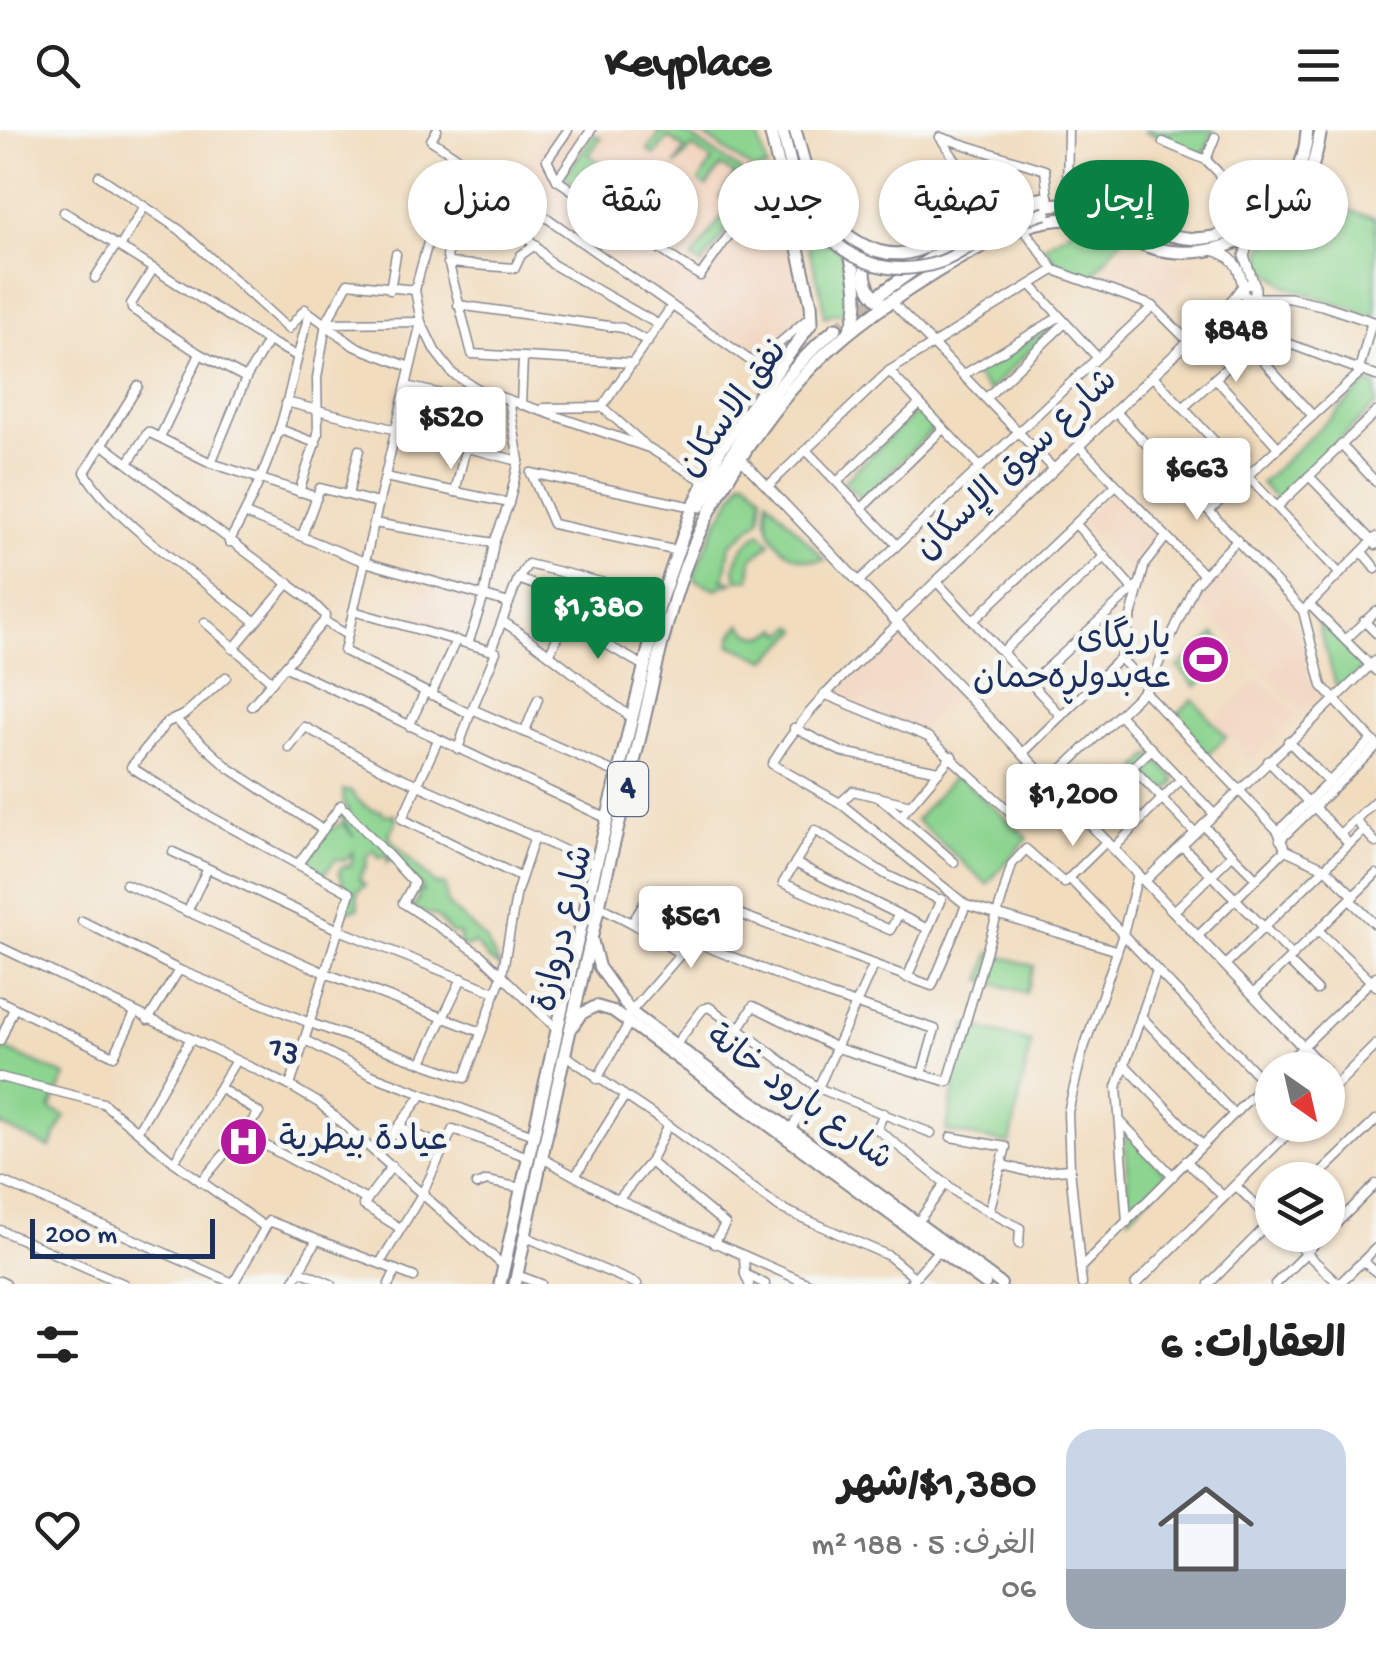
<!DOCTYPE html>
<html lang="ar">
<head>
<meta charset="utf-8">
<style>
  body { margin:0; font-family:"Gochi Hand","Playpen Sans Arabic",sans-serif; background:#f2f2f2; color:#222; direction:rtl; height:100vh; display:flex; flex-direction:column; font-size:38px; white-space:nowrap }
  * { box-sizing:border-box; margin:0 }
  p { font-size:32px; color:#767676 }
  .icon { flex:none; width:55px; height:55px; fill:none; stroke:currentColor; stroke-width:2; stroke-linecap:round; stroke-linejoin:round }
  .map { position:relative; height:1154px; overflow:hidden; direction:ltr }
  .details { display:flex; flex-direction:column; background:#fff; flex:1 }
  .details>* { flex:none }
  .guide { position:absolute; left:30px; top:30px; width:1318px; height:90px; direction:rtl; display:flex; gap:20px }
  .needle { width:65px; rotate:146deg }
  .controls { position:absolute; left:1255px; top:922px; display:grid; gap:20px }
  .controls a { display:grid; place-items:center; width:90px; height:90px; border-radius:50%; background:#fff; box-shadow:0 2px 8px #0004; font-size:50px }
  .scale { position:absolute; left:30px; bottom:25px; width:185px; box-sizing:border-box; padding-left:10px; border:5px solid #1b2f5e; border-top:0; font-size:28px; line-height:35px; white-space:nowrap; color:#1b2f5e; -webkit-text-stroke:8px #f6f6f2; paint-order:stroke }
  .price { position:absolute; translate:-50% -85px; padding:0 22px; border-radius:10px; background:#fff; color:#222; font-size:32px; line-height:65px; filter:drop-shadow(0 2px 5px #0008) }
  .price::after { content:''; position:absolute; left:50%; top:60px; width:30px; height:22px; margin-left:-15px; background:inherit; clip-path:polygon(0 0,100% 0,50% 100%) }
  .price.active { background:#0b8043; color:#fff }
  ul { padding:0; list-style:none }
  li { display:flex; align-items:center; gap:30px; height:250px; padding:0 30px }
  li span { display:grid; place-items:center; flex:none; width:280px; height:200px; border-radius:30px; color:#555 }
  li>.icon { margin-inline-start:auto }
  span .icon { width:120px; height:120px; fill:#fffc; stroke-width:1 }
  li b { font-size:42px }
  h2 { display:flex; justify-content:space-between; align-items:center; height:120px; padding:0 30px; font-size:42px }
  .tag { padding:0 35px; border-radius:45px; background:#fff; box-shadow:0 2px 8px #0004; font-size:35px; line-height:90px }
  .tag.active { background:#0b8043; color:#fff }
  header { display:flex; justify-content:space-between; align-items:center; height:130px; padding:0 30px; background:#fff; font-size:45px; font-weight:700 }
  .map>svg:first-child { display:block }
  .built { fill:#f2d4be }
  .green { fill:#8cd48f; stroke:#548276; stroke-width:2.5 }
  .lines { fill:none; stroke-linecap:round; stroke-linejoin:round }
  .primary-tunnel { stroke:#c6b9ab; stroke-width:11; stroke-dasharray:11 5.5; stroke-linecap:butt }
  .minor-casing { stroke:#86868e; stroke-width:11 }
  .tertiary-casing { stroke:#86868e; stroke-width:12 }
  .secondary-casing { stroke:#86868e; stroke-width:14 }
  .primary-casing { stroke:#86868e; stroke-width:15 }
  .minor { stroke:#fff; stroke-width:8 }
  .tertiary { stroke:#fff; stroke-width:9 }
  .secondary { stroke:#fff; stroke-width:10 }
  .primary { stroke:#fff; stroke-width:11 }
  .primary-bridge-casing { stroke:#86868e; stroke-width:15; stroke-linecap:butt }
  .primary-bridge { stroke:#fff; stroke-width:11 }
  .labels { text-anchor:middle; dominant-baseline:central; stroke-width:10; stroke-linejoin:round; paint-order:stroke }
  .shield { fill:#f6f6f2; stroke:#5d6b8a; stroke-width:2.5 }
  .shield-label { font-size:32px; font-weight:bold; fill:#1b2f5e }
  .street-label { font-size:35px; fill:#1b2f5e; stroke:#f6f6f2 }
  .poi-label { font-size:35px; fill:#1b2f5e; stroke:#f6f6f2; text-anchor:end }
</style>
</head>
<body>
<header><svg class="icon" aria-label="menu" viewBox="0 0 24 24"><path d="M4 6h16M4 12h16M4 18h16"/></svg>Keyplace<svg class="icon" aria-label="search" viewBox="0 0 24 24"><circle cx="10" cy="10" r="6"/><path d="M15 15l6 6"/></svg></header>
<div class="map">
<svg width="1376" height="1154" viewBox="0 0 1376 1154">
  <rect width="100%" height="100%" fill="#f6f6f2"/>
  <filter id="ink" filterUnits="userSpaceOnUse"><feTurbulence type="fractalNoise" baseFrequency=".01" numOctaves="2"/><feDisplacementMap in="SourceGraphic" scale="20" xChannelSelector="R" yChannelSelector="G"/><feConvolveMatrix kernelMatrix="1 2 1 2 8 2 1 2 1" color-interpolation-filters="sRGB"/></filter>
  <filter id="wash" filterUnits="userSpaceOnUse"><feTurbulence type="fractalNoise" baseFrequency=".0048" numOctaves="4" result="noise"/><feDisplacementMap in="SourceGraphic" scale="40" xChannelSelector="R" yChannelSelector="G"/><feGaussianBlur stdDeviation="2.25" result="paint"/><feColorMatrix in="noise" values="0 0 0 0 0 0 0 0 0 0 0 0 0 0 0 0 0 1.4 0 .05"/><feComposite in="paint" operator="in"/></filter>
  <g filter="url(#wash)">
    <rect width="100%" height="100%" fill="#f1dcbe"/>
    <g class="built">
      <polygon points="544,0 634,0 629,8 636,12 645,0 657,0 661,3 654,25 668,7 685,19 674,34 681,34 693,17 713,31 707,57 721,36 735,45 720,67 740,41 681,0 696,0 755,41 767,37 758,0 805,185 757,230 506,55"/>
      <polygon points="1125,118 1164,130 1202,132 1164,181 1153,172 1098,151"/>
      <polygon points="1113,361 1159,410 1134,446 1082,391"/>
      <polygon points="1232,429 1298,499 1310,549 1320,566 1302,582 1191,466"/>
      <polygon points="423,453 478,469 469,494 460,503 412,489"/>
      <polygon points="898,505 955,566 918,601 833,566"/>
      <polygon points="1260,547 1298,586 1251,631 1214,591"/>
    </g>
    <g class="green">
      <polygon points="657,0 681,0 741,41 739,49 724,70 720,67 735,45 721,36 706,57 699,52 712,31 693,17 675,36 685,19 668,7 655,25 648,20 660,3"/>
      <polygon points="696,0 757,0 767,38 755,41"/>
      <polygon points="1143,0 1214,0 1204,25"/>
      <polygon points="594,4 601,8 589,25 609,39 591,66 564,47"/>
      <polygon points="755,52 758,61 750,67 702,135 692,129 742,58"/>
      <polygon points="1307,79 1341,92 1351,81 1376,88 1376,187 1288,157 1263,137 1262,118"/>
      <polygon points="800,88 844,125 852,169 850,187 835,183 824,187 823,169"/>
      <polygon points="1083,93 1122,109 1091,147 1055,132 1044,116"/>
      <polygon points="1059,192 989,261 973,244"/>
      <polygon points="1368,253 1376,256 1376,275 1276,370 1261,353"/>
      <polygon points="918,280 935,297 862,370 844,351"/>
      <polygon points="743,349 747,349 763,365 760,389 730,415 725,448 721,449 733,452 716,459 695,450 695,442 716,394"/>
      <path d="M768,369L825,430C787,434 761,407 768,369Z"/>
      <path d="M761,402L770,413L752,429L750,449L737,450C730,431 744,413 761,402Z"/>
      <polygon points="1316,487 1364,536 1338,562"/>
      <path d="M741,494C751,508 766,510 779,498L784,504L794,496L799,500L767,530L730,515L733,504Z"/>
      <polygon points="1215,504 1233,524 1196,557 1178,537"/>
      <polygon points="1193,569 1226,607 1208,625 1174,587"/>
      <polygon points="1152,624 1174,648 1175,653 1163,664 1138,637"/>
      <polygon points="956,644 1028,708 987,754 916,690"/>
      <path d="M343,660L351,661C360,674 367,680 382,681L384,685L395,684L393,686L397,690L389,704L392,711L436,755H445L447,774L486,810L500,837L490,831L474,812L469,817L460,815V804L451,803L436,786L412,779L419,768L416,761L423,762L421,756L394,728L387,732L389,725L378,727L375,719L366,728L367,734L359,749L365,755L357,761L358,778L343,783L348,765L339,742L341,738L351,735L353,722L344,731L336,729L325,743L310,737L306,727L318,718L316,715L326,702L342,693L354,707L341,686L347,685L348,678L344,674Z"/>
      <polygon points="990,823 1034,836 1026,863 982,850"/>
      <polygon points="967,895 1031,912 1010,1014 946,1001"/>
      <polygon points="0,917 66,946 50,979 65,986 50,1018 0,995"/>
      <polygon points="1128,1004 1169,1046 1129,1087 1125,1006"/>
    </g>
  </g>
  <g filter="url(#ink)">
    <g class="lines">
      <polyline class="primary-tunnel" points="836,198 880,164"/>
      <defs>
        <g id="minor">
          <polyline points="437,0 431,10 523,71 755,234 811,186"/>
          <polyline points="568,0 547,30 557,50 700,146 754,70 784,58"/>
          <polyline points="940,7 1045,40 1048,68"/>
          <polyline points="940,7 989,81"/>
          <polyline points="1163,12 1206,30 1217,41 1242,97"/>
          <polyline points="1206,30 1215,7"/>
          <polyline points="747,43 755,46 779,41"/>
          <polyline points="99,46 180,100 288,199 305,179"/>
          <polyline points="557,50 591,0"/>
          <polyline points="463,55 517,96 552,134 659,195"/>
          <polyline points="1067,69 1068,0"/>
          <polyline points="64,82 268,211 295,225"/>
          <polyline points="444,87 436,83 415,160 421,192 435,221 453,244 480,260 649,318 704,351"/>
          <polyline points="444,87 452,91 447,127 472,224 633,233"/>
          <polyline points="444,87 470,43"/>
          <polyline points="1023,98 1054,140 1153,176 1189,212"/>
          <polyline points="120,117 144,77"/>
          <polyline points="448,133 515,138 521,125 535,115"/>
          <polyline points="153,139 131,174 132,179 200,224 246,248"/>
          <polyline points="95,148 116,115"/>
          <polyline points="1031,155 1097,227"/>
          <polyline points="390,160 396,124"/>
          <polyline points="892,172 1054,339"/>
          <polyline points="458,175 623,198 648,212"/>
          <polyline points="326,193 421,192 344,521 470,584"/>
          <polyline points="1250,217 1313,286"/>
          <polyline points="1359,240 1372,191"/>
          <polyline points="889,241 980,337"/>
          <polyline points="963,245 1059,187"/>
          <polyline points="1153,246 1340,444"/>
          <polyline points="1215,248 1278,317"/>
          <path d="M138,256L85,342C112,391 210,456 256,492"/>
          <polyline points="406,256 477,272"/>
          <polyline points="986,268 1065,193"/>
          <polyline points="286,272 519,331"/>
          <polyline points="521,275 523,228"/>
          <polyline points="602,277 671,177"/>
          <polyline points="544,278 602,277 645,315"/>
          <polyline points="1183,278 1263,204 1376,246"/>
          <polyline points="1116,282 1303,481 1322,556 1376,614"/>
          <polyline points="279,299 316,313"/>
          <polyline points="160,307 200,224"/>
          <polyline points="102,314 310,470 325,485 324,491 251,576"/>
          <polyline points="1341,315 1376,352"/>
          <polyline points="1079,316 1202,443"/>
          <polyline points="806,320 897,415"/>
          <polyline points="128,333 148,302 211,333 317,367"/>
          <polyline points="211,333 246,248 268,211"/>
          <polyline points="531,343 553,394 678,421"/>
          <polyline points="531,343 693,377"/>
          <polyline points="1309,346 1376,415"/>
          <polyline points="385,347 509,373"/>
          <polyline points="837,352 919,274"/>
          <polyline points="768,356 889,241 1054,140"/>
          <polyline points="299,362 318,304 317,248 326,193 348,153 415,160"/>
          <polyline points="455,362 480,260"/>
          <polyline points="348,365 359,320"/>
          <polyline points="1277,377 1376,282"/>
          <polyline points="862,378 943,299"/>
          <polyline points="1210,380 1362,241"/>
          <polyline points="245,384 365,432 509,473"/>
          <polyline points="374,393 494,413"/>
          <polyline points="1075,393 1133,459"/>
          <polyline points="302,406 320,358 378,373"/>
          <path d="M229,412C250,375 267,336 280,297C292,259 297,220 310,183L354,216L410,237"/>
          <polyline points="1362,422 1376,439"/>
          <polyline points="518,449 596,477 654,493"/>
          <polyline points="859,451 1153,176"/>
          <polyline points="937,452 1061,586"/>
          <polyline points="1309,474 1376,541"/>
          <polyline points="353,481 496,522 473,577"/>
          <polyline points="1303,481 1376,407"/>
          <polyline points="324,491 347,505"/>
          <path d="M502,491C548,520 587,556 631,587"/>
          <polyline points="973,491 1116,355"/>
          <polyline points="1364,491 1376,503"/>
          <polyline points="205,492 272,552"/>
          <path d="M899,493C852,537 806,578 772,634L840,673L966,775L1115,820"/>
          <polyline points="1345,510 1376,481"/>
          <polyline points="468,514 484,466 494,413 509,373 519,331 509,270"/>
          <polyline points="233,519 289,453"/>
          <polyline points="491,520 518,449 528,434 661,467"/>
          <polyline points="1002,522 1105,426"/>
          <polyline points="550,523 562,497 588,504 644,536"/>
          <polyline points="1120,528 1148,557"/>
          <polyline points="286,537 606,688"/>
          <polyline points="226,547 185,584 166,593 131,637 195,678 350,763 290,956"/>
          <polyline points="1031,553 1138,455"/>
          <polyline points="1144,561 1278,701 1285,720"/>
          <polyline points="824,564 928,607 1018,689"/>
          <polyline points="431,565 456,510"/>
          <polyline points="472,579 617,643"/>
          <polyline points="1119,585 1214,684"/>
          <polyline points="175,589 229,638 323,700"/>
          <polyline points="409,596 425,562"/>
          <polyline points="794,598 842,622 939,641"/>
          <polyline points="525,601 538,569"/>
          <polyline points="438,610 402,689 520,747"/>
          <polyline points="1288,611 1329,652"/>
          <polyline points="289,618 305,597 380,638 595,734"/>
          <polyline points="458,619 470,584"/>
          <polyline points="1023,623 1120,528 1145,434 1166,407"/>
          <polyline points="1268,631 1308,672"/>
          <polyline points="1132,637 1195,703"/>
          <polyline points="1050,651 1148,557 1195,454 1237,410"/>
          <polyline points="1111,657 1141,690"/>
          <polyline points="879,667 954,732"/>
          <polyline points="840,673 853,661 911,675"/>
          <polyline points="1314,677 1349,714"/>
          <polyline points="346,680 414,753 403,773 481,825 557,899"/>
          <polyline points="1081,684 1152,619"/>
          <polyline points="901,686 952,626"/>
          <polyline points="1355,690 1376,713"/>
          <polyline points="1203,695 1257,749"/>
          <polyline points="1278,701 1372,610"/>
          <polyline points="1340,704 1376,670"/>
          <polyline points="1280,710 1376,617"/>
          <polyline points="1182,716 1293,826"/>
          <polyline points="1114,718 1181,649"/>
          <polyline points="1285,720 1325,738 1354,766"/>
          <polyline points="173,722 339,800 495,862"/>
          <polyline points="795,733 928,799"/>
          <polyline points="298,734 341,675"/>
          <polyline points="1069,748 1265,953"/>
          <polyline points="1145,751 1376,530"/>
          <polyline points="126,754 325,843 481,902"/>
          <polyline points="1350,770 1376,795"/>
          <polyline points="599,776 632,793"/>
          <polyline points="1174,781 1233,724"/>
          <polyline points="187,782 207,740"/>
          <polyline points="898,786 890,800 783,753 815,700 887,745 940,770"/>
          <polyline points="82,791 179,840 310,893 465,948 502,845 517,761 535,706"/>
          <polyline points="1319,801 1376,856"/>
          <polyline points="1199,805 1285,720"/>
          <polyline points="692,811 828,865 935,899 922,944"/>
          <polyline points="0,817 290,956 319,973 505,1137"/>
          <polyline points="680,824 632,793 648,767 707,790"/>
          <polyline points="1288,831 1317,860"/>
          <polyline points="1226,834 1364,700"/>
          <polyline points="907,848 941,769"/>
          <polyline points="1254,863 1376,744"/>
          <polyline points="0,871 114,926 135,883"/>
          <polyline points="628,885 692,811 715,775 932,856 966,775"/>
          <polyline points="1141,886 1234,984"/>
          <polyline points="148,890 179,840"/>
          <polyline points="739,899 753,876 837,918 948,952 1012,734 1026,719 1064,753 1107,711"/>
          <polyline points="305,910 371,945 533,1005"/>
          <polyline points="0,911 14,878"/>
          <polyline points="676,914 703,879 709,877 818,958 931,1003"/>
          <polyline points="565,925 668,995 780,1078 889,1126 914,1147"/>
          <polyline points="422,932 462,848"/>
          <polyline points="1124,934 1202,1015"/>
          <polyline points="1279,940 1376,846"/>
          <polyline points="0,947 103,973 174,1032 265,1097"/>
          <polyline points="597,949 629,893"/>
          <polyline points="884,983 877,999 965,1069 1020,1098 1019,1114"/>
          <polyline points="1121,992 1173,1046"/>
          <polyline points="400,997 444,1017"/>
          <polyline points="138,1000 190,910"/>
          <polyline points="790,1000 818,958 874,834"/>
          <polyline points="244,1004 367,1070"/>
          <polyline points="951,1007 1006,1017 989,1082"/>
          <polyline points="379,1023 422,965"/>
          <polyline points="544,1029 618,1070 809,1154"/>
          <polyline points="1186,1031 1224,1067"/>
          <polyline points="174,1032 235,932"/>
          <polyline points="650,1032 725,1094 714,1114"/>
          <polyline points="1003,1035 1029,1042 1070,1039"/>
          <polyline points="392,1036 363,1075 400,1098"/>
          <polyline points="576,1045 624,967"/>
          <polyline points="1314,1050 1376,990"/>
          <polyline points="4,1052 233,1153"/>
          <polyline points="201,1052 259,983 220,958"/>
          <polyline points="476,1055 487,1051 522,1058"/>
          <polyline points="1235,1055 1272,1091"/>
          <polyline points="618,1070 650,1032 668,995"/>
          <polyline points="918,1092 946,1053"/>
          <polyline points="1127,1092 1117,957 1157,840"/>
          <polyline points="0,1100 124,1154"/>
          <polyline points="1328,1102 1376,1054"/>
          <polyline points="1287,1105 1339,1154"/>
          <polyline points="526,1107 637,1154"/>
          <polyline points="744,1127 745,1144 749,1154"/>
          <polyline points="1363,1131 1376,1142"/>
          <polyline points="380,1133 422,1064 453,999 528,1027"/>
          <polyline points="1080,1138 1272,946"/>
          <polyline points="300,1141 331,1154"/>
          <polyline points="745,1144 765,1154"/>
          <polyline points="517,1145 541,1154"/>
          <polyline points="0,1151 6,1154"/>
          <polyline points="233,1154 269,1091 414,1147"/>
          <polyline points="292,1154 316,1111"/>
          <polyline points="389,1154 396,1140"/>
          <polyline points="909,1154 938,1121"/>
          <polyline points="1082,1154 1070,1039 1068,982 1082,924 1123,804 1138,744"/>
          <polyline points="1209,1154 1272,1090"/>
          <polyline points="1275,1154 1324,1105"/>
          <polyline points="1339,1154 1376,1118"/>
        </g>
        <g id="tertiary">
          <polyline points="1251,105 1244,126 1254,154"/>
          <polyline points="1255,166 1255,155 1244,154 1242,163 1248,168 1290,168 1322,175 1376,193"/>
          <polyline points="741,329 1325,940"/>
          <path d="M896,490L1233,169L1243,156C1239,136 1233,125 1212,120"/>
          <polyline points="1328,963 1376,915"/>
          <polyline points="1136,1154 1296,995"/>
        </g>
        <g id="secondary">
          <polyline points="592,809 599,837 631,882 1001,1154"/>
          <polyline points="573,896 581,884 596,876 613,881 985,1154"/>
        </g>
        <g id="primary">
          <polyline points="782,0 791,36"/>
          <path d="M795,0C802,22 806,46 816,67C834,102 877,135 918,120C936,114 950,101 965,92C989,77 1019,72 1047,68"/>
          <path d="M849,120C855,143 863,177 850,199"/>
          <path d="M868,127C861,144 867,161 881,172"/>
          <path d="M880,164C931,128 986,83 1050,75C1132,64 1171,148 1262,85C1292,64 1305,35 1307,0"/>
          <path d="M700,376C738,311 777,248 836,198"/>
          <polyline points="500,1154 574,825 661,469 693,377 720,320 812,192 811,174 770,0"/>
          <path d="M515,1154C550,983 589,813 631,644C652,563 665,474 702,397C735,329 782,261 839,211C881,174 994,100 1047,91C1104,82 1108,105 1153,118C1200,131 1262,112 1292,74C1310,52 1316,27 1321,0"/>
        </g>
      </defs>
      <use href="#minor" class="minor-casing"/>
      <use href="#tertiary" class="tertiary-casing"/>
      <use href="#secondary" class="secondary-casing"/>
      <use href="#primary" class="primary-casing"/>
      <use href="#minor" class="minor"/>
      <use href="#tertiary" class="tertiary"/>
      <use href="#secondary" class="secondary"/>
      <use href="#primary" class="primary"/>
      <defs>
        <path id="primary-bridge" d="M791,36C809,105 864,157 940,132C955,127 967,117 981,110C1001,98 1023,89 1045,83"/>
      </defs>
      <use href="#primary-bridge" class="primary-bridge-casing"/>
      <use href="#primary-bridge" class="primary-bridge"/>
    </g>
  </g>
  <defs>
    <symbol id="stadium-disc" viewBox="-11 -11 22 22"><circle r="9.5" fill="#b5179e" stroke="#f6f6f2"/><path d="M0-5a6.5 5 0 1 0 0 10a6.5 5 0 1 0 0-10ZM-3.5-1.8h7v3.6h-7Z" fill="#fff"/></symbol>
    <symbol id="hospital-disc" viewBox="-11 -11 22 22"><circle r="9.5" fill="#b5179e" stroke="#f6f6f2"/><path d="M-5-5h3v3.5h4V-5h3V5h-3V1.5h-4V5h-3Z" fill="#fff"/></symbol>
  </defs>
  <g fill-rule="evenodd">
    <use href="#stadium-disc" x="1178" y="502" width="55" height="55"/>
    <use href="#hospital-disc" x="216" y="984" width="55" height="55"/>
  </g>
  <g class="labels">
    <rect class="shield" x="608" y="632" width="40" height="54" rx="8"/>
    <g class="shield-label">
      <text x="628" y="659">4</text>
    </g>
    <g class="street-label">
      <text transform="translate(735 280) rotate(-54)">نفق الاسكان</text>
      <text transform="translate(1018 336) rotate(-43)">شارع سوق الإسكان</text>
      <text transform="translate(566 799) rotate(-77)">شارع دروازة</text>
      <text transform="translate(283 923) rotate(25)">13</text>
      <text transform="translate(798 970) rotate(36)">شارع بارود خانة</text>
    </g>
    <g class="poi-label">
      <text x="1171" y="510">یاریگای<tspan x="1171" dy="40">عەبدولڕەحمان</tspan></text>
      <text x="279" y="1012" text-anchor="start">عيادة بيطرية</text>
    </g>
  </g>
</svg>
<div class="controls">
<a><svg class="needle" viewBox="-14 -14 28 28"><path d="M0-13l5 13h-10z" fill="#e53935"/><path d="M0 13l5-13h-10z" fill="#767676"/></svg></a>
<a><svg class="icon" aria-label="layers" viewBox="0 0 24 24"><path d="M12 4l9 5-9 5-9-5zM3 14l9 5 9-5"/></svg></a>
</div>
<div class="scale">200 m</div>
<b class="price" style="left:1236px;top:255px">$848</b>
<b class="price" style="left:451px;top:342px">$520</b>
<b class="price" style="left:1197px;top:393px">$663</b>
<b class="price active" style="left:598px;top:532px">$1,380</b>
<b class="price" style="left:1073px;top:719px">$1,200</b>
<b class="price" style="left:691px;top:841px">$561</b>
<div class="guide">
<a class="tag">شراء</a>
<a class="tag active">إيجار</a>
<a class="tag">تصفية</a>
<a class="tag">جديد</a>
<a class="tag">شقة</a>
<a class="tag">منزل</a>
</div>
</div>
<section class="details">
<h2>العقارات: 6<svg class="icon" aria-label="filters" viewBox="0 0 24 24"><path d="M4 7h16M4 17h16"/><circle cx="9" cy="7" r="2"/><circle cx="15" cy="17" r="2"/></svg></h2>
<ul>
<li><span style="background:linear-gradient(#c9d6e8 70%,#9aa5b1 0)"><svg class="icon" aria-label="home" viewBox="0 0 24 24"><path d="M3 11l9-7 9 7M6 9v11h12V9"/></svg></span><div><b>$1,380/شهر</b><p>الغرف: 5 · 188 m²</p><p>06</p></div><svg class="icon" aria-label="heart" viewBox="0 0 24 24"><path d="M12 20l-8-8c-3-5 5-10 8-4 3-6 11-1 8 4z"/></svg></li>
</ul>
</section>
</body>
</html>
